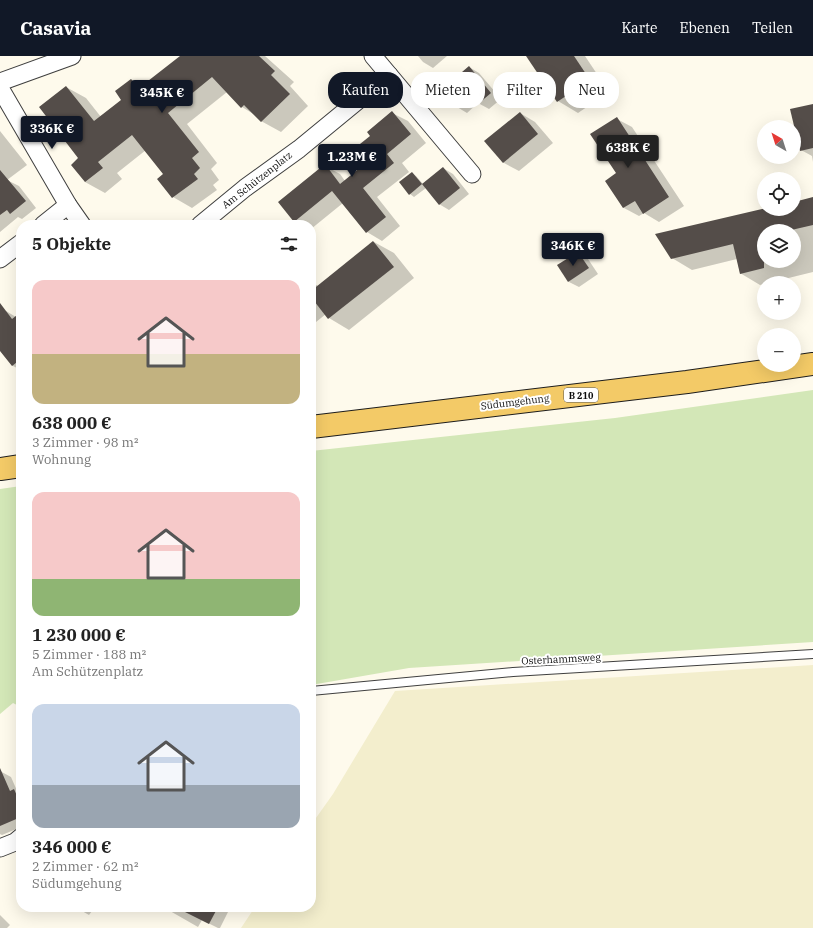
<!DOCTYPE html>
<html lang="de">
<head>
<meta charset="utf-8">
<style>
  body { margin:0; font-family:"IBM Plex Serif",serif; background:#f2f2f2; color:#222; height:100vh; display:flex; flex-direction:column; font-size:15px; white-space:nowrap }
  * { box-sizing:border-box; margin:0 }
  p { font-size:13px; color:#767676 }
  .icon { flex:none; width:22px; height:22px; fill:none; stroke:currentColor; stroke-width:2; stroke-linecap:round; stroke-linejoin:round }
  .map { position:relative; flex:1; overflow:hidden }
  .sheet { position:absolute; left:16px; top:164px; width:300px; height:692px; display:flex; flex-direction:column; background:#fff; border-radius:16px; box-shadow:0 4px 16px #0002 }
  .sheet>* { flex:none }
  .banner { position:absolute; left:328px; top:16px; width:380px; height:36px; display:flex; gap:8px }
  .needle { width:26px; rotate:321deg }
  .tools { position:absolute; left:757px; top:64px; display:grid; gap:8px }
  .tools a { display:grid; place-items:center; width:44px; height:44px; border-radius:50%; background:#fff; box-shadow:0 4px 16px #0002; font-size:20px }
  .price { position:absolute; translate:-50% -34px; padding:0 9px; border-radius:4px; background:#111827; color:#fff; font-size:13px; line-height:26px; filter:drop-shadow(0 1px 2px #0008) }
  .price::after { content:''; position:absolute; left:50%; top:24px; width:12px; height:9px; margin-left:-6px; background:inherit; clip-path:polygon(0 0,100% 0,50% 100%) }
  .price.on { background:#222; color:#fff }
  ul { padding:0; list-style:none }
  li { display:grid; align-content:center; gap:8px; height:212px; padding:0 16px }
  li span { display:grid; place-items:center; height:124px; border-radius:12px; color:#555 }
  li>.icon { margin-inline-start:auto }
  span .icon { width:72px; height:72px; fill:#fffc; stroke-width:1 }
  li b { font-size:17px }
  h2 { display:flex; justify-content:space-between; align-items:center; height:48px; padding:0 16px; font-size:17px }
  .pill { padding:0 14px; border-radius:16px; background:#fff; box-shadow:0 4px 16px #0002; font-size:14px; line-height:36px }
  .pill.on { background:#111827; color:#fff }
  header { display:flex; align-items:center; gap:24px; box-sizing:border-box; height:56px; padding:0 20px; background:#111827; color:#fff }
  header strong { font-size:19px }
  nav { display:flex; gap:22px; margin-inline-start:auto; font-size:14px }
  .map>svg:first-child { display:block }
  .farmland { fill:#f3eecd }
  .green { fill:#d3e7b7 }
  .shadow { fill:#0003; fill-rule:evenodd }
  .building { fill:#544d49 }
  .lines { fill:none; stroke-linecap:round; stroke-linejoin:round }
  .lane-casing { stroke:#3f3f3f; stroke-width:10 }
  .street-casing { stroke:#3f3f3f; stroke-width:19 }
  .primary-casing { stroke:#1d1d1d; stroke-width:24 }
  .lane { stroke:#fff; stroke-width:8 }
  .street { stroke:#fff; stroke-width:17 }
  .primary { stroke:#f3ca67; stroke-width:22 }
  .labels { text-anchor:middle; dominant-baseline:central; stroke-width:4; stroke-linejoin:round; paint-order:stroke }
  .shield { fill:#fff; stroke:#555; stroke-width:1 }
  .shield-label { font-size:9px; font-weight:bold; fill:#0c0c0c }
  .street-label { font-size:10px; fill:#0c0c0c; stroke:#fff }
</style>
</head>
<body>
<header>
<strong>Casavia</strong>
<nav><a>Karte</a><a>Ebenen</a><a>Teilen</a></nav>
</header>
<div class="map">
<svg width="813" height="872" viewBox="0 0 813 872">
  <rect width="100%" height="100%" fill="#fefaec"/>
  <polygon class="farmland" points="813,609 813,872 241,872 255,851 311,851 311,769 333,738 395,635"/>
  <g class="green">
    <polygon points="813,334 813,586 409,612 311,629 311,395 615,362"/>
    <polygon points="21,430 21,651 13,647 0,658 0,433"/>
  </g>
  <g class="shadow">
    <polygon points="181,0 265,0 294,26 290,30 308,50 281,76 261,65 255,59 242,51 227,36 187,68 217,107 211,113 219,124 213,129 217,134 192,152 173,141 165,118 146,94 117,117 122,123 105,137 85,126 66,31 86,42 101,61 122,44 131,24 143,31"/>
    <polygon points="418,0 447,0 433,12 423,6"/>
    <polygon points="528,0 585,0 609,36 578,57 558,45"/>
    <polygon points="469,11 479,17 501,43 489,53 478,47 467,57 457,51"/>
    <polygon points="813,49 813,106 812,100 801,94"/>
    <polygon points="392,57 408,65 426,87 402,107 409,116 377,141 400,170 382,185 367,176 343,147 311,173 311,169 301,169 294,165 325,110 340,118 345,125 362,112 370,99 372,80"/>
    <polygon points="520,57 535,66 553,87 519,115 504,107 486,85"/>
    <polygon points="617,63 632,71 684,150 659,166 644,157 639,160 624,152 606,125 618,118"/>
    <polygon points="0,75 27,109 7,124 19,130 36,152 22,163 18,161 0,176"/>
    <polygon points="443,112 453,118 469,138 449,154 439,148 426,132 414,141 410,138 412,117 416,120 423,128"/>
    <path d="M813,142V216L760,229L740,217L737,203L692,214L672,202L767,153H794V147ZM764,175H794V205H764Z"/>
    <polygon points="374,186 394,197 414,222 349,274 329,262 326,258 311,270 311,226 318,230"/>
    <polygon points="578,197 588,203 598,218 579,231 569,226"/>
    <polygon points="6,255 16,261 21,262 21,314 13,310 0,294 0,260"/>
    <polygon points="0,715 11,721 18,737 21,738 21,771 2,779 0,778"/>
    <polygon points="75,851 95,851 89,859"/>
    <polygon points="172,851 229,851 230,852 220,872 218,872 202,864 198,871 170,855"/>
    <polygon points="0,859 10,869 7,872 0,872"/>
  </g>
  <g class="building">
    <polygon points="180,0 259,0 275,15 271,19 290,38 261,66 244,49 241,52 212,21 168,57 199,96 192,102 200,112 194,118 198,123 172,142 157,123 163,118 132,79 98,106 103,112 85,126 71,109 78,102 39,51 66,30 94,65 121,44 115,35 131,23 139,32"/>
    <polygon points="526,0 574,0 590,24 557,46"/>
    <polygon points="469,10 491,37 478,48 471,39 456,52 441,34"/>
    <polygon points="813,48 813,92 800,95 790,53"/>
    <polygon points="392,55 411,78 387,98 394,107 363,132 386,161 366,177 332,135 294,166 278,146 325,108 340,128 361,111 358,108 369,99 360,88 370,80 367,76"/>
    <polygon points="520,56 538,78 503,107 484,85"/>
    <polygon points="617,61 669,141 643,158 635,145 623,152 605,125 616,117 590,78"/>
    <polygon points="443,111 460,132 439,149 422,128"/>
    <polygon points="0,114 26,145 10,158 7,154 0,159"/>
    <polygon points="412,116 422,128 409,139 399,126"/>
    <polygon points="813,141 813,169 787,175 764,175 764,212 740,218 733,188 671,203 655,178 762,153 794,153 794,146"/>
    <polygon points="373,185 394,211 328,263 311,241 311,235"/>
    <polygon points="578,196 589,212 568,226 557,209"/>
    <polygon points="0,247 12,263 21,256 21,303 12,310 0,295"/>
    <polygon points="0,712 10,735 14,733 21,749 21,761 0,770"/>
    <polygon points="175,851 218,851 209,868"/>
  </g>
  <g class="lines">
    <defs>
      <polyline id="lane" points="311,635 513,616 813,598"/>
      <g id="street">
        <polyline points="389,19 472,118"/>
        <polyline points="0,26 72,0"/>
        <polyline points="0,32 68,149 82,169"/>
        <polyline points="43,169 68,149"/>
        <polyline points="200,169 245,132 299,93 389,19 373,0"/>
        <polyline points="0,203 21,187"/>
        <polyline points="0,792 15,786 21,781"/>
      </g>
      <g id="primary">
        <polyline points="311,371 687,326 813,308"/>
        <polyline points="0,413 21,410"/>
      </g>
    </defs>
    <use href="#lane" class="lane-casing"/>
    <use href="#street" class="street-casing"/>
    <use href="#primary" class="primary-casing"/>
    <use href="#lane" class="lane"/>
    <use href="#street" class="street"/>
    <use href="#primary" class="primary"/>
  </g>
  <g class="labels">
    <rect class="shield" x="564" y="332" width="34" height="14" rx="3"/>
    <g class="shield-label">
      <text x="581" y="339">B 210</text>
    </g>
    <g class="street-label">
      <text transform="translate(257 124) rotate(-38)">Am Schützenplatz</text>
      <text transform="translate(515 346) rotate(-7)">Südumgehung</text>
      <text transform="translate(561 603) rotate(-3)">Osterhammsweg</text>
    </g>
  </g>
</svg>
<div class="tools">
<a><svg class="needle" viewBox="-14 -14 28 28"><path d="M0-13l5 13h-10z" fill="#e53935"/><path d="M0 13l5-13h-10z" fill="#767676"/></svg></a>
<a><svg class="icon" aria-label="locate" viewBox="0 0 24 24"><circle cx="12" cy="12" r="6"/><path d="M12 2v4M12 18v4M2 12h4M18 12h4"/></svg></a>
<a><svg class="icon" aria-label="layers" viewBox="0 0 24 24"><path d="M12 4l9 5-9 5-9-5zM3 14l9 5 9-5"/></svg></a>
<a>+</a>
<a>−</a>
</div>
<b class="price" style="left:162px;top:58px">345K €</b>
<b class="price" style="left:52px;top:94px">336K €</b>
<b class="price on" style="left:628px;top:113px">638K €</b>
<b class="price" style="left:352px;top:122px">1.23M €</b>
<b class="price" style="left:573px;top:211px">346K €</b>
<div class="banner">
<a class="pill on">Kaufen</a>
<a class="pill">Mieten</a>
<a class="pill">Filter</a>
<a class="pill">Neu</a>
</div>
<section class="sheet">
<h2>5 Objekte<svg class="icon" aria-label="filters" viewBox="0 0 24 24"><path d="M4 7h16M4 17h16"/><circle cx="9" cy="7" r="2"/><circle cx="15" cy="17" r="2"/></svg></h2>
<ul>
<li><span style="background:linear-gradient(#f6c9c9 60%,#c2b280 0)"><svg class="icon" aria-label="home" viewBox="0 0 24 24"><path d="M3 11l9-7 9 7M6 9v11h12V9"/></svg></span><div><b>638 000 €</b><p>3 Zimmer · 98 m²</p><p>Wohnung</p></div></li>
<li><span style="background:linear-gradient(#f6c9c9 70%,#8fb573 0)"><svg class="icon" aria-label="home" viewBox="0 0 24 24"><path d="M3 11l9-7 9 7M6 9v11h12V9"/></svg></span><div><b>1 230 000 €</b><p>5 Zimmer · 188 m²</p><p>Am Schützenplatz</p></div></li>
<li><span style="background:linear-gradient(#c9d6e8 65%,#9aa5b1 0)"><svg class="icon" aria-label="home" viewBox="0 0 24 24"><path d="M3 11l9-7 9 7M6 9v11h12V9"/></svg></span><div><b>346 000 €</b><p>2 Zimmer · 62 m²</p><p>Südumgehung</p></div></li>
</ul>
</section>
</div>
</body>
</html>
